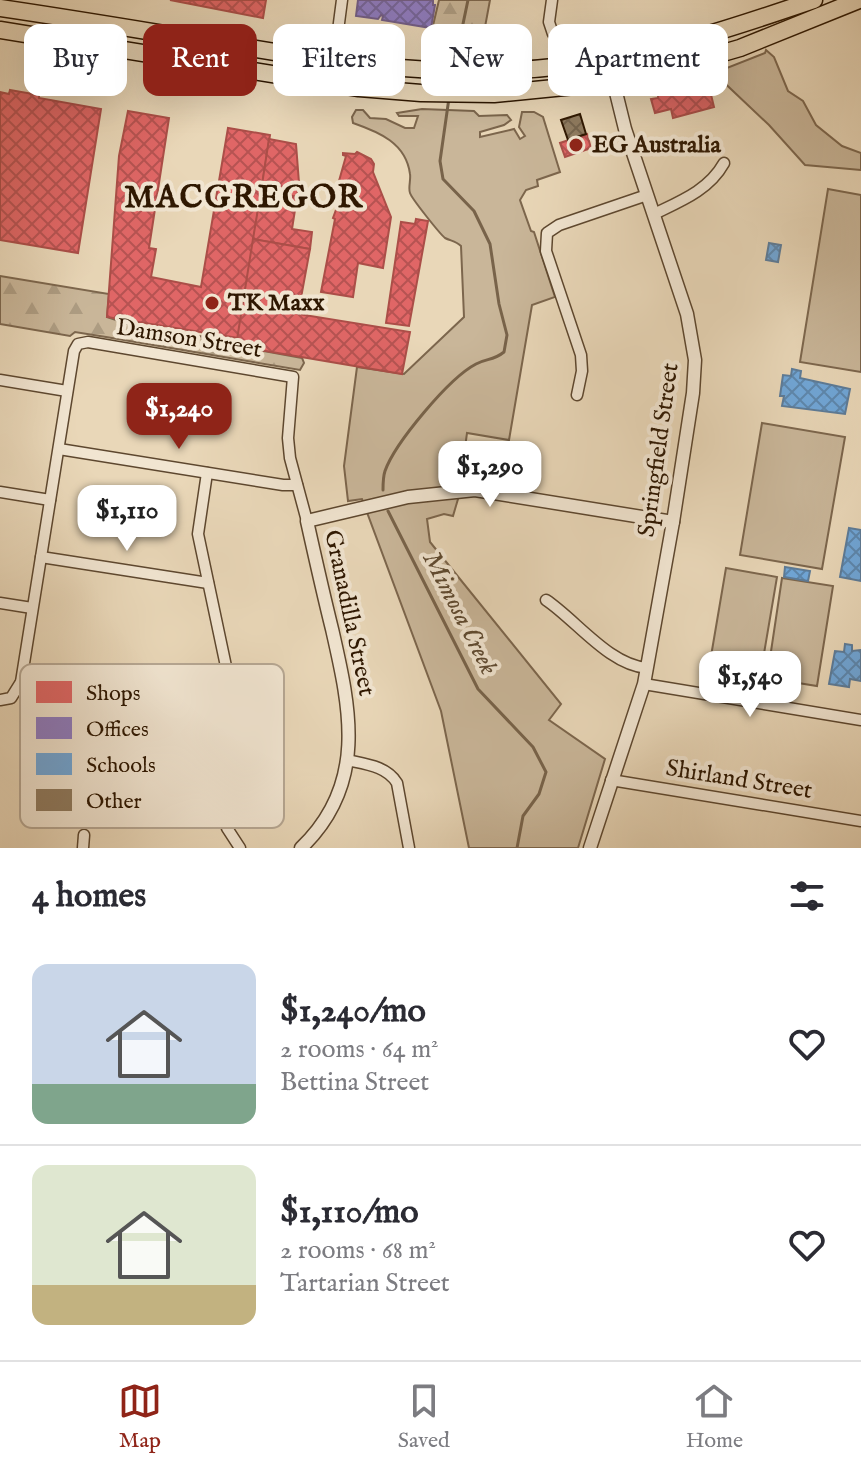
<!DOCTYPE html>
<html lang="en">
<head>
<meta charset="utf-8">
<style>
  body { margin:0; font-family:"IM FELL English",serif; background:#f2f2f3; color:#2b2b33; height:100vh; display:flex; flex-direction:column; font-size:30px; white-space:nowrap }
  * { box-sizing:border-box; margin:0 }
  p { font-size:26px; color:#7c7c81 }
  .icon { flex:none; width:44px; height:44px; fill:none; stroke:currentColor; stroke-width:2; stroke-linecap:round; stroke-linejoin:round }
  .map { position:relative; height:848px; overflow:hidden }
  .details { display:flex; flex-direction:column; background:#fff; flex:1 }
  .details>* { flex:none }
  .banner { position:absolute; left:24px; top:24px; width:814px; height:72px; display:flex; gap:16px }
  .price { position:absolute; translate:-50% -68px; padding:0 18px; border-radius:16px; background:#fff; color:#222; font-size:26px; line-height:52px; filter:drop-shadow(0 2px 4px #0008) }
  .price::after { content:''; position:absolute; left:50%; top:48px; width:24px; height:18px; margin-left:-12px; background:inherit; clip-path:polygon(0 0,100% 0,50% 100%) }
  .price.current { background:#8f2418; color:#fff }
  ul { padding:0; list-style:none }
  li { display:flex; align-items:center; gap:24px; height:200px; padding:0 32px }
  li+li { border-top:2px solid #e1e1e2 }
  li span { display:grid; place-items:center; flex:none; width:224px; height:160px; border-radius:16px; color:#555 }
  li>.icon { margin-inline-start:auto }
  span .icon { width:96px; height:96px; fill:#fffc; stroke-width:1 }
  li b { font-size:34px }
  h2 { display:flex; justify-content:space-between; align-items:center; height:96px; padding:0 32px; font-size:34px }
  .pill { padding:0 28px; border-radius:16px; background:#fff; box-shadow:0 8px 32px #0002; font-size:28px; line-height:72px }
  .pill.current { background:#8f2418; color:#fff }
  .tab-bar { display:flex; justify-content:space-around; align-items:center; height:112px; border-top:2px solid #e1e1e2; background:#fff; font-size:22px; color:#7c7c81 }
  .tab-bar a { display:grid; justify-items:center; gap:4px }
  .tab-bar .current { color:#8f2418 }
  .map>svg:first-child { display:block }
  .green { fill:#c9b699; stroke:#7c664d; stroke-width:2 }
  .forest { fill:url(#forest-firs); stroke:#7c664d; stroke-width:2 }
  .shops { fill:url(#shops-cross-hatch); stroke:#ab4e48; stroke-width:2 }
  .offices { fill:url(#offices-cross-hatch); stroke:#715e89; stroke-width:2 }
  .schools { fill:url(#schools-cross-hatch); stroke:#5c7c9a; stroke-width:2 }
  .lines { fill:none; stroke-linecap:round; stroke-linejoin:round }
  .stream { stroke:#78634a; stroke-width:3 }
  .building { fill:url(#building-cross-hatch); stroke:#2e1701; stroke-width:2 }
  .minor-casing { stroke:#5d472f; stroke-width:13 }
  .tertiary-casing { stroke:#5d472f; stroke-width:15 }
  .trunk-casing { stroke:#2e1701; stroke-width:19 }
  .minor { stroke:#f1e5d1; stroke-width:10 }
  .tertiary { stroke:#f1e5d1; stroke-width:12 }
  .trunk { stroke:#e9d7b8; stroke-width:16 }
  .poi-dot { fill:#8f2418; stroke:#f1e5d1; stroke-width:3 }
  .labels { text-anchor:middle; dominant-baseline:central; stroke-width:8; stroke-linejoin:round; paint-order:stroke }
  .poi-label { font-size:24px; font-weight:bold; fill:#2e1701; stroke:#f1e5d1; text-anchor:start }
  .street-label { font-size:24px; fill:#2e1701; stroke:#f1e5d1 }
  .water-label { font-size:26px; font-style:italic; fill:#5f4a31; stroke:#f1e5d1 }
  .district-label { font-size:32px; font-weight:bold; letter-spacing:2px; fill:#2e1701; stroke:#f1e5d1 }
  .key { fill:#f1e5d1; stroke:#b6a793; stroke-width:2 }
  .key-label { font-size:22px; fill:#2e1701 }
</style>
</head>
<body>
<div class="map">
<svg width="861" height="848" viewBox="0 0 861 848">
  <defs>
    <pattern id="forest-firs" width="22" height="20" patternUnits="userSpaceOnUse" patternTransform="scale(2)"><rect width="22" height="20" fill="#c9b699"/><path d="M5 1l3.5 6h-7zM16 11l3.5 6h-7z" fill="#ad9c82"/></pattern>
    <pattern id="shops-cross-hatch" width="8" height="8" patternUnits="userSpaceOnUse" patternTransform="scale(2)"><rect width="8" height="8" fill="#e06666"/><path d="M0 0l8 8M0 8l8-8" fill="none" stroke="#b65352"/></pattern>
    <pattern id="offices-cross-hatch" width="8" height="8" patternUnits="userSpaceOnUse" patternTransform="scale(2)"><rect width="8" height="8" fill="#8e7cc3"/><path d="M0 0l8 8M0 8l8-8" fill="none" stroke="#74659c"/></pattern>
    <pattern id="schools-cross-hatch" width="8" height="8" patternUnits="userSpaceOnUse" patternTransform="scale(2)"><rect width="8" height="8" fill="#6fa8dc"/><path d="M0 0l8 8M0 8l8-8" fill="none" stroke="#5c88b0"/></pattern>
    <pattern id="building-cross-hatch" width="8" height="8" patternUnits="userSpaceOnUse" patternTransform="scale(2)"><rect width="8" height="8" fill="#8f7b60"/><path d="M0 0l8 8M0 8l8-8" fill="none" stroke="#75644d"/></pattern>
  </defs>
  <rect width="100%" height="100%" fill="#e9d7b8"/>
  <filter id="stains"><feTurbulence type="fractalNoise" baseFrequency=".0025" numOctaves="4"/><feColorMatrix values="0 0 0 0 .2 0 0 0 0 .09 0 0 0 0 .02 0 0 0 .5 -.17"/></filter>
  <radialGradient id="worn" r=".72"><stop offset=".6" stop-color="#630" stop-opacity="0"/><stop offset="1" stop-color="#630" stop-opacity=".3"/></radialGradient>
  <g class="green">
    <polygon points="766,50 774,57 788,91 803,101 816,125 842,146 861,153 861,170 805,165 769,125 714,73 765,53"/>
    <path d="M422,109L474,111L479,116L507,115L511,120L504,125L480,132V137L514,129L520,139L525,136L519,127L522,112H534L543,117L560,172L537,180L538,186L526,190L520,200L531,231L534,232L555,297L532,305L509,440L467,433L458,499L453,516L444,514L427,519L430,542L561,704L549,720L605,759L578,848H469L441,711L362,499L348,501L344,466L357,367L404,374L464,317L461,246C456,241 451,241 445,238C440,234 412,199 410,193C408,188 411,180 410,174C406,143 379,132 353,123L352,117L356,110H363L370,118L386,119L405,128H414L418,116H399L397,113Z"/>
    <polygon points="828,189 861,195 861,372 800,362"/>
    <polygon points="762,423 845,437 822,569 740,555"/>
    <polygon points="726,568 777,577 760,677 709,668"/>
    <polygon points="782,578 833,586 817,686 767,678"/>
  </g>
  <g class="forest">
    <polygon points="439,0 490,0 480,54 427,53 428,48 424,44 426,37 431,34"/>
    <path d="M0,276L109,294L107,317L128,324L188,333C202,340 222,335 238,338L237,346L302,358L304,363L300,370L106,337L75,332L70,336L0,324Z"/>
  </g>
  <g class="shops">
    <polygon points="170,0 266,0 263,18"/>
    <polygon points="708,82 714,107 673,118 671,109 655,113 651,99 658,98 658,95"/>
    <polygon points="10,90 39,95 39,98 101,109 78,253 0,240 0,92 9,94"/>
    <polygon points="128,111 169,118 149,248 156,249 151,277 201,287 228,128 270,135 238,338 107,317 119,156"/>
    <polygon points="587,134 591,148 565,157 560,143"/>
    <polygon points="269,139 296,144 299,183 297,197 261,191"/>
    <polygon points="357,152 371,159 374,164 373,172 391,217 383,268 358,263 353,297 321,292 335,219 333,218 337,207 341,181 339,181 346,156 343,155 343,153 355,154"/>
    <polygon points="261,191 297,197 292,229 312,232 310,249 253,239"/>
    <polygon points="416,219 428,221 409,326 386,323 401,222 415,224"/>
    <polygon points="253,239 310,249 298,314 410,332 402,374 236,346"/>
  </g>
  <polygon class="offices" points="358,0 433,0 433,5 435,5 431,28 382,20 383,16 381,15 378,19 356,16"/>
  <g class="schools">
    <polygon points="769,243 781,245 778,262 766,260"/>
    <polygon points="792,369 801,371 800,378 850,389 845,414 782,406 784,396 780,396 783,375 791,376"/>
    <polygon points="849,528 861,530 861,581 840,577"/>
    <polygon points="785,567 810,571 808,581 784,577"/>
    <polygon points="845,644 852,645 852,651 861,650 861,681 850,679 849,687 829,684 835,651 844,652"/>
  </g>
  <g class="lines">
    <g class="stream">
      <polyline points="454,67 468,0"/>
      <path d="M383,490C383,484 383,477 385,471C395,443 449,378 476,364C487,358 493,361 504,352L507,335L499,304L490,244L474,211L443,179L440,161L449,98"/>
      <polyline points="388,511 478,689 533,747 546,772 539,794 523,816 517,848"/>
    </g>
  </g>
  <polygon class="building" points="580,114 586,134 568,140 561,120"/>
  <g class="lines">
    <defs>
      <g id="minor">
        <polyline points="552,0 549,22 553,34"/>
        <polyline points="331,84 342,0"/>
        <path d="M654,214C681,201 709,190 724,163"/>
        <polyline points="0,380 67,391"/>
        <polyline points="577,395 582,371 581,355 546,251 547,233 559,225 647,195"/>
        <polyline points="59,449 283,485 297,485"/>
        <polyline points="207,473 198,534 238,723 224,815 227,828 240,848"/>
        <polyline points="0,492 50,500"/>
        <polyline points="41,557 208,583"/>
        <path d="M546,600C576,620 609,665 647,668"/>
        <polyline points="0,603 32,608"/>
        <polyline points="21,682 238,723"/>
        <polyline points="644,684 861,720"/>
        <polyline points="0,700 11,698 21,682 74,351 78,344 88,342 293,377 288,438 290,458 307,521"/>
        <path d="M347,760C365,764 387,766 397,783L409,848"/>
        <polyline points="611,780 861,821"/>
        <polyline points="83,848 84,835"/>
      </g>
      <g id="tertiary">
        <path d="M301,848C368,784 350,708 332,629C323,593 315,557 307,521L408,497L475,490L673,522"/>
        <polyline points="590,848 644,684 673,522 693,393 695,360 687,314 625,129 608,60"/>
      </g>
      <g id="trunk">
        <path d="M0,8C82,20 163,34 245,47C351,65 456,79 564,66C651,55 732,28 814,0"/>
        <polyline points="0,30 359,88 421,93 494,94 595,84 678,66 740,48 859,0"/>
      </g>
    </defs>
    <use href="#minor" class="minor-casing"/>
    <use href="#tertiary" class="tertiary-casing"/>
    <use href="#trunk" class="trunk-casing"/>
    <use href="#minor" class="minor"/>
    <use href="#tertiary" class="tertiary"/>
    <use href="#trunk" class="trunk"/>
  </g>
  <g class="poi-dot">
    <circle cx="576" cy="145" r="8"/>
    <circle cx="212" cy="303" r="8"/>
  </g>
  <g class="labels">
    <g class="poi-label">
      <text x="592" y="145">EG Australia</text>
      <text x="228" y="303">TK Maxx</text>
    </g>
    <g class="street-label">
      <text transform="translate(189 339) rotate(9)">Damson Street</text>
      <text transform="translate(659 450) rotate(-82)">Springfield Street</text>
      <text transform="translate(349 613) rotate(78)">Granadilla Street</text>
      <text transform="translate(739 780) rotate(9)">Shirland Street</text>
    </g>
    <g class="water-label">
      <text transform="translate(460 613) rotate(63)">Mimosa Creek</text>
    </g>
    <g class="district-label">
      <text x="244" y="198">MACGREGOR</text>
    </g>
  </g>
  <rect x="20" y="664" width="264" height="164" rx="12" class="key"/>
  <rect x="36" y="681" width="36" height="22" fill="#e06666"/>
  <rect x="36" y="717" width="36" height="22" fill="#8e7cc3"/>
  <rect x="36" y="753" width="36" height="22" fill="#6fa8dc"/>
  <rect x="36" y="789" width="36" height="22" fill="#8f7b60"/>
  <g class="key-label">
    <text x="86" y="700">Shops</text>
    <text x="86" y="736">Offices</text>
    <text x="86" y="772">Schools</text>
    <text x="86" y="808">Other</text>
  </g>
  <rect width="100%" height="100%" filter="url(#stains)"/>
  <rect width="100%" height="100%" fill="url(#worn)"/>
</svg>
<b class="price current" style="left:179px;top:451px">$1,240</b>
<b class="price" style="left:490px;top:509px">$1,290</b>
<b class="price" style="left:127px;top:553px">$1,110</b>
<b class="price" style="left:750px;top:719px">$1,540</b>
<div class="banner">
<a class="pill">Buy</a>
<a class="pill current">Rent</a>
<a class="pill">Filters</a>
<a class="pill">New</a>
<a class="pill">Apartment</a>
</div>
</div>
<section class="details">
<h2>4 homes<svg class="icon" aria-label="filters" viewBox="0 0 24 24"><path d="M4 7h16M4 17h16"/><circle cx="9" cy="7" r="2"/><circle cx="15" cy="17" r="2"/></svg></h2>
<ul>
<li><span style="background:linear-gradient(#c9d6e8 75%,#7fa58c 0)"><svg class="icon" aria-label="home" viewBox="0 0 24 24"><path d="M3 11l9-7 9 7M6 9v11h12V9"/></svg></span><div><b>$1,240/mo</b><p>2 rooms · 64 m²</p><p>Bettina Street</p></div><svg class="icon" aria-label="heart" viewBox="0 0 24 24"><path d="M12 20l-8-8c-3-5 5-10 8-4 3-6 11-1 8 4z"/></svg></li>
<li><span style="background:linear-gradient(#dfe7d0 75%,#c2b280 0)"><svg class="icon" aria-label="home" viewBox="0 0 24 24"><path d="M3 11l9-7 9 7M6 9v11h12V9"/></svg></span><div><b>$1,110/mo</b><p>2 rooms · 68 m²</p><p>Tartarian Street</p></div><svg class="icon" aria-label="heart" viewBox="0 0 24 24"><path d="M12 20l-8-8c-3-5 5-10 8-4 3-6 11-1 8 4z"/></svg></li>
</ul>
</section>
<nav class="tab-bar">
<a class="current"><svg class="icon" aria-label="map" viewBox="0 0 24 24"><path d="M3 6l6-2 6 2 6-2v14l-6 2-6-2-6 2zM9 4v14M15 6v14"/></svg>Map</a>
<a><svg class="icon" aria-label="saved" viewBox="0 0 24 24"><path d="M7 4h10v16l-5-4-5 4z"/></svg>Saved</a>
<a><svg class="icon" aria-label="home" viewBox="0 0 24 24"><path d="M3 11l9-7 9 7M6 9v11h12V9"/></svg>Home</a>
</nav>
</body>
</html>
